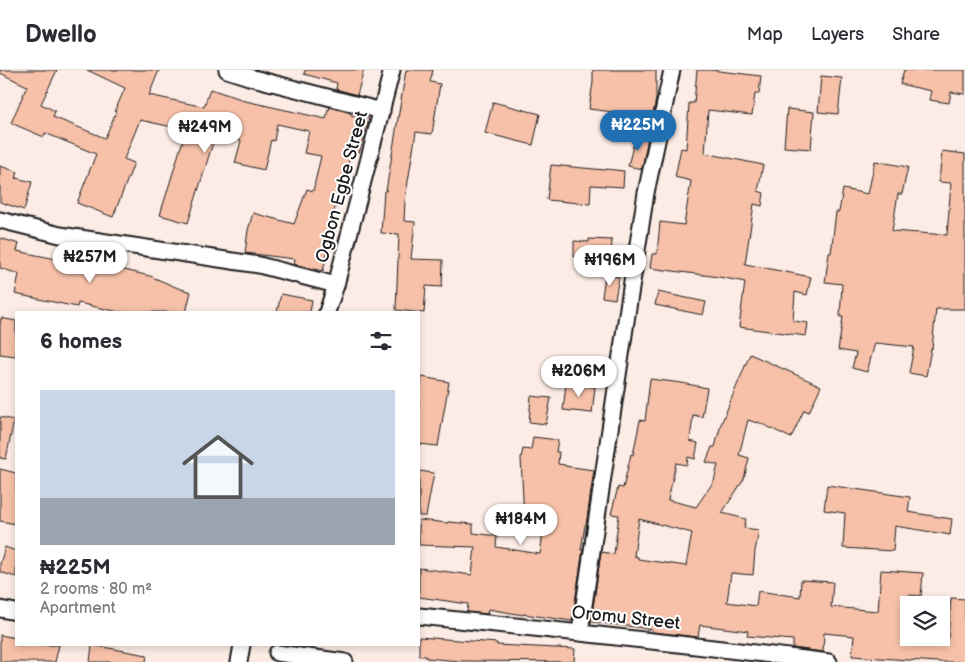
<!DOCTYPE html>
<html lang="en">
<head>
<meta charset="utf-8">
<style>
  body { margin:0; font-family:"Balsamiq Sans",sans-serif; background:#f7f7f7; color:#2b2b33; height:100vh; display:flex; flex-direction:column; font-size:19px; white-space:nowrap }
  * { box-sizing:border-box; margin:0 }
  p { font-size:16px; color:#7c7c81 }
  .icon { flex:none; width:28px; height:28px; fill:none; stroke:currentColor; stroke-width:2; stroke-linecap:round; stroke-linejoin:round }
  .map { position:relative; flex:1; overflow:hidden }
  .details { position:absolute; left:15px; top:241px; width:405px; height:335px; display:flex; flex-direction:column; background:#fff; border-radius:0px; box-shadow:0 2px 8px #0003 }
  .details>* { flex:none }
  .fabs { position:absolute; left:900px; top:526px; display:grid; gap:10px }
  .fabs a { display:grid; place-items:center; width:50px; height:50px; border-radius:0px; background:#fff; box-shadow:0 2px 8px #0003; font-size:25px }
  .price { position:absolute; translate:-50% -42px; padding:0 11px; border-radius:18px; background:#fff; color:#222; font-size:16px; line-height:32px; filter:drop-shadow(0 1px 2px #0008) }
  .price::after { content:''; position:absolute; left:50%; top:30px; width:15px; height:11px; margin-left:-8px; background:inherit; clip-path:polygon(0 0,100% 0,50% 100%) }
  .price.selected { background:#1f6fb2; color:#fff }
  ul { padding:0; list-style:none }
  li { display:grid; align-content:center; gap:10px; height:265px; padding:0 25px }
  li span { display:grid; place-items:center; height:155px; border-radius:0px; color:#555 }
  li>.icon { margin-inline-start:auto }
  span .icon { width:90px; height:90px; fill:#fffc; stroke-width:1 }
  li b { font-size:21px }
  h2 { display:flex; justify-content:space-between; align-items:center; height:60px; padding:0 25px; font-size:21px }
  header { display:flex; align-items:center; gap:30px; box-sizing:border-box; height:70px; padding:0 25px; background:#fff; border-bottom:1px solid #e1e1e2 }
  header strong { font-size:24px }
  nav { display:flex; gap:28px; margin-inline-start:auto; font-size:18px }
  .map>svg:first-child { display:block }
  .building { fill:#f7c1a9; stroke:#1c1c1c; fill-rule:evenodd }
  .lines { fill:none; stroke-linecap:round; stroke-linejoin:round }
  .minor-casing { stroke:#1c1c1c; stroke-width:19 }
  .minor { stroke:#fff; stroke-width:15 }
  .labels { text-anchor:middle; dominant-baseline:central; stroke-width:4; stroke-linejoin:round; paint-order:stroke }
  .street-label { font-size:18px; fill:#1c1c1c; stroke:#fff }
</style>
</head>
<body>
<header>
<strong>Dwello</strong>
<nav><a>Map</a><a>Layers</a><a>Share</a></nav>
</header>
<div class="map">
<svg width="965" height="592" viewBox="0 0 965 592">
  <rect width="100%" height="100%" fill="#fdece5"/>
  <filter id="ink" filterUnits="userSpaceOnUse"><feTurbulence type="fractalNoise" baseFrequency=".02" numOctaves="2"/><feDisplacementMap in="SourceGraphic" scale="10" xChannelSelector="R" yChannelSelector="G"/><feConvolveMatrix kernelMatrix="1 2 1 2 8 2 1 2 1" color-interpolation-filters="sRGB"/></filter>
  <g filter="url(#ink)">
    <g class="building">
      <polygon points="0,0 57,0 41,34 55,41 53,47 105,68 116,42 115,41 125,18 87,0 159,0 149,25 204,37 210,19 241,29 241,30 326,49 328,39 329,40 330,37 351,43 351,45 369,49 359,83 351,81 342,120 324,168 330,170 323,201 294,194 295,189 245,183 248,160 253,143 294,154 307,119 313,121 321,86 304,83 309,61 277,54 274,71 271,70 264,100 235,93 241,71 216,63 188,153 160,145 186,60 140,50 124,89 134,93 113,147 77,133 96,84 45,63 44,67 11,53 27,16 0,3"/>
      <polygon points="305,0 364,0 357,25 336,19 337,13 304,4"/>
      <polygon points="406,0 433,0 430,12 440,14 432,64 416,62 405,130 404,151 415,152 411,189 443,190 442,217 426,216 424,243 396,240 399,164 381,163 384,121 386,121"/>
      <polygon points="593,0 656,0 656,29 653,44 613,42 589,39 593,12"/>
      <polygon points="697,0 711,0 761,6 759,24 755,24 752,45 708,40 705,83 763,95 758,121 764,123 762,136 754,134 745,194 811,207 807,225 795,222 793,251 808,253 806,266 739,257 745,212 719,207 650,198 652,184 657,184 660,152 684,155 691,111 675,107 681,78 686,79 689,33 694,33"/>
      <polygon points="904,0 965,0 965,24 951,22 949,33 929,30 931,21 900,14"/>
      <polygon points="821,6 842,8 838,44 818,42"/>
      <polygon points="493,32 540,44 533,75 485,63"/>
      <polygon points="787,39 814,42 811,79 784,77"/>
      <polygon points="636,64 648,67 642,99 628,96"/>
      <polygon points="942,81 965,84 965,239 936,239 932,279 931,279 926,306 909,303 914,277 875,273 867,302 852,298 856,283 838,280 843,247 840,247 842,214 825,212 829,183 831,183 836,142 839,142 843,119 868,124 875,91 908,97 902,124 898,124 892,161 947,165 951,113 939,112"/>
      <polygon points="551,95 605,100 606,99 624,101 623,117 591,115 590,134 547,130"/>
      <polygon points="0,96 18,102 16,108 32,112 24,140 0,132"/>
      <polygon points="0,168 19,174 17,181 56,189 57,188 97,198 98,194 150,206 178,218 191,222 186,242 119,242 78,233 77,237 15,224 19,204 0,198"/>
      <polygon points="589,169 612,170 610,202 580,201 580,187 574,187 574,171 589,172"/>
      <polygon points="605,205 619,207 615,229 602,227"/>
      <polygon points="658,222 706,232 703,245 655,235"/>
      <polygon points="281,224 312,230 310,242 277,242"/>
      <polygon points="1,248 16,251 16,286 0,284 0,256"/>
      <path d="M750,284L821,316L809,342L804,340L791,368L758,352L757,353L748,350L739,385L749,388L744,409L722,443L746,449L744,458L759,460L755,481L753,505L731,503L727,532L756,536L758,521L800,527L801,510L833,512L831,537L878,541L881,500L923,503L921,526L909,525V568H948L951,528L965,529V592H937L852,586L854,566L824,563L823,582L793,578V570L747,566L748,561L700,555L698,567L652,562V560L636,557L591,552L601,482L614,484L619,445L611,444L618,417L623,418L631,384L633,385L640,350L645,351L650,309L682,313L707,318L702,347L693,345L690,371L698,373L695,389L688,387L687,395L676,393L668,430L696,437L714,411L718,395L706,392L712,377H715L721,354ZM639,449L692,463L686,496L638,489V487L634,486Z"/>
      <polygon points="422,307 449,312 438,376 419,374 419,327"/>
      <polygon points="566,314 595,317 592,343 563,340"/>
      <polygon points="531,326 551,328 546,354 529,352"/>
      <polygon points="0,347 14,350 6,389 0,388"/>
      <polygon points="533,367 558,370 556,382 559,382 558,394 565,395 565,396 594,400 586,455 585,455 581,480 583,480 572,551 523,544 523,545 488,539 487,544 467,542 468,534 419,527 419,498 472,505 475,477 419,475 419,450 448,453 448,452 473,454 473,463 497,466 496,477 540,484 545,448 524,449 521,388 523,379 531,380"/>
      <polygon points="0,399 16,403 16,454 0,451"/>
      <polygon points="419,401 434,403 426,446 419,446"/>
      <polygon points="827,415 910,427 908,442 952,449 950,465 895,456 893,481 843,478 845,443 824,440"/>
      <polygon points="5,477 16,481 16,507 0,502 0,494"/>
      <polygon points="0,565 16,568 16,575 59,575 55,592 0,592"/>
      <polygon points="419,567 497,573 497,575 575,579 574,592 459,591 426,588 426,586 419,586"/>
      <polygon points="92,575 147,585 146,592 90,592"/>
    </g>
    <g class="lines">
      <defs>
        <g id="minor">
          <polyline points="227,0 249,7 382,41"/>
          <polyline points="0,150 60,165 259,195 336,215"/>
          <polyline points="327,242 336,215 392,0"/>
          <polyline points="0,539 16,542"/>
          <path d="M419,546C556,560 693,575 829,592"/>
          <polyline points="580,562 629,231 646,123 672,0"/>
          <polyline points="277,583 345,592"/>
          <polyline points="239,592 242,575"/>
        </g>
      </defs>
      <use href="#minor" class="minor-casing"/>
      <use href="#minor" class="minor"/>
    </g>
  </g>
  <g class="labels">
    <g class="street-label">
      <text transform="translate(342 117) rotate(-75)">Ogbon Egbe Street</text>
      <text transform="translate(626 548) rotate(6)">Oromu Street</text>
    </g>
  </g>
</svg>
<div class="fabs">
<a><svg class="icon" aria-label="layers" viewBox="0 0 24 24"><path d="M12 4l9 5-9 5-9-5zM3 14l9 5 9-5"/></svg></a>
</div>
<b class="price selected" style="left:638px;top:82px">₦225M</b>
<b class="price" style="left:205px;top:84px">₦249M</b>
<b class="price" style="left:90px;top:214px">₦257M</b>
<b class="price" style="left:610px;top:217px">₦196M</b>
<b class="price" style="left:579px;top:328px">₦206M</b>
<b class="price" style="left:521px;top:476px">₦184M</b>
<section class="details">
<h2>6 homes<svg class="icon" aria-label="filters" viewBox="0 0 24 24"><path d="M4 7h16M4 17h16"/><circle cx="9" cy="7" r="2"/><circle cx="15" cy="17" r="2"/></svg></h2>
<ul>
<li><span style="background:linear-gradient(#c9d6e8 70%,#9aa5b1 0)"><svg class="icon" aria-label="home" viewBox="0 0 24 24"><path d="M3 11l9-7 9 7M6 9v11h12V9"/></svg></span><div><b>₦225M</b><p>2 rooms · 80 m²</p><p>Apartment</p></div></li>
</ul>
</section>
</div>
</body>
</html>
